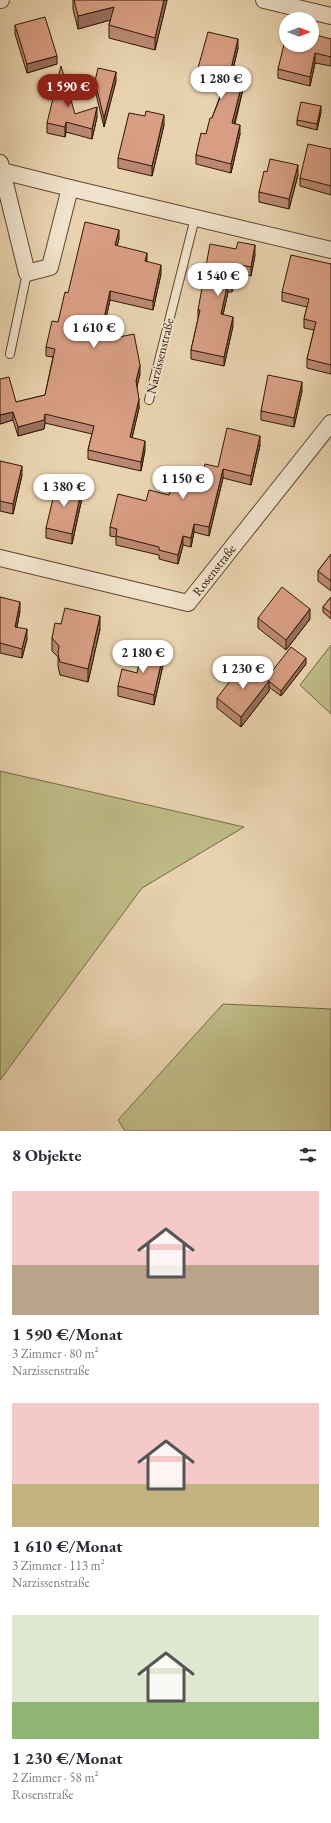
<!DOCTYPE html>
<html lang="de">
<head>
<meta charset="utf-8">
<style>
  body { margin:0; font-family:"EB Garamond",serif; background:#f2f2f3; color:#2b2b33; height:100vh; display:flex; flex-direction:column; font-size:15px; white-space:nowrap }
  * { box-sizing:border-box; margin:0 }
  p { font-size:13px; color:#7c7c81 }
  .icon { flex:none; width:22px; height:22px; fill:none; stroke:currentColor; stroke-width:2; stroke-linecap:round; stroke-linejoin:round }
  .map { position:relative; height:1131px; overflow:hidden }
  .sheet { display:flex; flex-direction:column; background:#fff; flex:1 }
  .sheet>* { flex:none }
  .needle { width:26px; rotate:90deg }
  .controls { position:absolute; left:279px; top:12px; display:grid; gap:8px }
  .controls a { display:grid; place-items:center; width:40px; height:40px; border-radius:50%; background:#fff; box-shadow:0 1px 3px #0004; font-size:20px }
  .price { position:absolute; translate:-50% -34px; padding:0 9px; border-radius:14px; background:#fff; color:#222; font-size:13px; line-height:26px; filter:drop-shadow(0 1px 2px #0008) }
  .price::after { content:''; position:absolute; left:50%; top:24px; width:12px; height:9px; margin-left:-6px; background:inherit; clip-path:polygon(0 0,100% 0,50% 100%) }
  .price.selected { background:#8f2418; color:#fff }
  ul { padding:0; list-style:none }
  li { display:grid; align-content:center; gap:8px; height:212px; padding:0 12px }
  li span { display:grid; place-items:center; height:124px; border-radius:0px; color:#555 }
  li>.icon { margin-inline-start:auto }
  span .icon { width:72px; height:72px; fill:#fffc; stroke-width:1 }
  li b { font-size:17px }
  h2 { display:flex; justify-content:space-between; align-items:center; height:48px; padding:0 12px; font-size:17px }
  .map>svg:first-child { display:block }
  .green { fill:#beba85; stroke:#776844 }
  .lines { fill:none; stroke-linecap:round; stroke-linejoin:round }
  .lane-casing { stroke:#5e452f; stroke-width:10 }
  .street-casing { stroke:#5e452f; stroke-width:18 }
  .lane { stroke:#f0e2cb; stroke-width:8 }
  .street { stroke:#f0e2cb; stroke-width:16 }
  .wall { fill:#ba8872; stroke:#301604 }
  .shaded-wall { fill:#976f5c; stroke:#301604 }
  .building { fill:#d89e84; stroke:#301604 }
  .labels { text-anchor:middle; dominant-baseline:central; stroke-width:3.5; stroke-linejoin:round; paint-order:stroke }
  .street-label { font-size:13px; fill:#301604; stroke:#f0e2cb }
</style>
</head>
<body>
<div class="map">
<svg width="331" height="1131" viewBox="0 0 331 1131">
  <rect width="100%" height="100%" fill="#e8d2af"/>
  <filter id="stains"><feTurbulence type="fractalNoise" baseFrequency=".005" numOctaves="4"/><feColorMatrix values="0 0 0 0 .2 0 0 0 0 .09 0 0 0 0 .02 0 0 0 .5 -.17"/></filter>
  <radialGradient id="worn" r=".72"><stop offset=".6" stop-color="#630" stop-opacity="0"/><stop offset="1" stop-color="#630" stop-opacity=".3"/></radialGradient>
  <g class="green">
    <polygon points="331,645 331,714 300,685"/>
    <polygon points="0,771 244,827 142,888 0,1080"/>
    <polygon points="223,1004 331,1009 331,1131 125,1131 118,1120"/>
  </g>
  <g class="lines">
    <defs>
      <g id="lane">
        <polyline points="10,354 27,273"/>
        <polyline points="149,400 195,218"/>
      </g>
      <g id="street">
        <polyline points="0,0 1,0"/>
        <polyline points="264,0 331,16"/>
        <polyline points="0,163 27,273 50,267 70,188 2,171"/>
        <polyline points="70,188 331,250"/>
        <polyline points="0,558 188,603 331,423"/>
      </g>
    </defs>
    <use href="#lane" class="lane-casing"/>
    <use href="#street" class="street-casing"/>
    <use href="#lane" class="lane"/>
    <use href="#street" class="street"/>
  </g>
  <g class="wall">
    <polygon points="73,0 167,0 155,50 109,38 109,25 110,20 78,29 73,9"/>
    <polygon points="15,25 57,64 27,73 15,34"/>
    <polygon points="331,39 331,66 315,63 310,86 278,78 278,69"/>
    <polygon points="238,48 232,73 244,85 235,124 240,134 231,173 196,164 196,155 206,134 225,83 198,76 198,68"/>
    <polygon points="95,81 116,81 104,127 95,90"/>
    <polygon points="321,112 317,130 297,125 297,120"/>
    <polygon points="75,114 97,117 92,139 66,132 65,137 47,133 47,123"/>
    <polygon points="164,125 152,176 118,168 118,158"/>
    <polygon points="331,149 331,195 300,186 300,178"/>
    <polygon points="267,172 298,175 289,209 259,202 259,192"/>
    <polygon points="119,239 117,246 147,262 161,274 153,310 110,300 101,340 140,374 137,386 139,408 132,438 145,450 141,471 88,459 88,450 92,434 45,423 44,429 18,436 13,420 0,424 0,379 16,402 45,395 53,357 46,356 46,347 58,322 68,293"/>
    <polygon points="236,249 255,255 251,276 236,273 232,292 228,292 223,315 233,326 224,366 191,359 191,350 198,319 198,310"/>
    <polygon points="331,264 331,374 307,368 307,359 314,330 304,328 304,319 307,307 282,301 282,292"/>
    <polygon points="302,391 294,427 261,420 261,411"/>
    <polygon points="260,445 251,485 223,478 209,536 194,532 191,547 183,545 178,564 159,559 159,555 116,545 116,537 110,536 110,527 146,501 169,495 200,486 218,467"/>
    <polygon points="0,461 22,475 13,514 0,511"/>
    <polygon points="82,498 72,544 46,538 46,528"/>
    <polygon points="331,554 331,591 318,581 318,571"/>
    <polygon points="0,597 20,611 17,627 27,639 22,658 0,653"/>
    <polygon points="331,597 331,619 323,612 323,607"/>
    <polygon points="258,618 310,619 286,650 258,628"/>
    <polygon points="61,624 100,629 88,682 60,675 58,666 58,657 52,651 52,638"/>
    <polygon points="306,664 281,696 269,687 269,691 241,727 217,708 217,698"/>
    <polygon points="163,665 154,705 118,696 118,686"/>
  </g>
  <g class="shaded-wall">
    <polygon points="164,0 167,0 155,50 155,38"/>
    <polygon points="114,7 114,19 78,29 78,16"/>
    <polygon points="238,39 238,48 230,82 230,73"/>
    <polygon points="315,53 315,63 310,86 310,77"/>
    <polygon points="57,56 57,64 27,73 27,64"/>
    <polygon points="116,72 116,81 104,127 104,118"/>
    <polygon points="244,76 244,85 232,132 232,123"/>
    <polygon points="321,106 321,112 317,130 317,124"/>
    <polygon points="97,107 97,117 92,139 92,129"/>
    <polygon points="164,115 164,125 152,176 152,166"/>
    <polygon points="66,122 66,132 65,137 65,127"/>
    <polygon points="240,125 240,134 231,173 231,164"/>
    <polygon points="298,165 298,175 289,209 289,199"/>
    <polygon points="119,230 119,239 115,254 115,245"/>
    <polygon points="255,245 255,255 251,276 251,267"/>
    <polygon points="147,253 147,262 145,261"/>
    <polygon points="236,264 236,273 232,292 232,283"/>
    <polygon points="161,265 161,274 153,310 153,301"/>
    <polygon points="228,282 228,292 221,323 221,314"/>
    <polygon points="110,291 110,300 99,350 99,341"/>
    <polygon points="233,317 233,326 224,366 224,357"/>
    <polygon points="140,365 140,374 136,390 136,381"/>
    <polygon points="302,382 302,391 294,427 294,418"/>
    <polygon points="139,399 139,408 130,446 130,437"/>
    <polygon points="13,412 13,420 0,424 0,415"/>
    <polygon points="45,414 45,423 44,429 18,436 18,427"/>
    <polygon points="260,436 260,445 251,485 251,476"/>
    <polygon points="145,441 145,450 141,471 141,462"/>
    <polygon points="22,466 22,475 13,514 13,504"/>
    <polygon points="223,469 223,478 209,536 209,527"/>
    <polygon points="82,488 82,498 72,544 72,534"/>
    <polygon points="194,524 194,532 191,547 191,538"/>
    <polygon points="183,536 183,545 178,564 178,555"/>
    <polygon points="20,602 20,611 15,636 15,627"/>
    <polygon points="310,609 310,619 286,650 286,640"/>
    <polygon points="100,616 100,629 88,682 88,669"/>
    <polygon points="27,629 27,639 22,658 22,649"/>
    <polygon points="163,655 163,665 154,705 154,695"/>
    <polygon points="306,658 306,664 281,696 281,691"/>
    <polygon points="269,681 269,691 241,727 241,717"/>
  </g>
  <g class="building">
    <polygon points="74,0 164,0 155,38 109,25 114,7 78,16"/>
    <polygon points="45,17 57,56 27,64 15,25"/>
    <polygon points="208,32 238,39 230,73 244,76 232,123 240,125 231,164 196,155 201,133 206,134 210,118 212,118 229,75 198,68"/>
    <polygon points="312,34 331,39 331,57 315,53 310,77 278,69 286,36 286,45 312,45"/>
    <polygon points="61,66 75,114 97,107 92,129 66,122 65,127 47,123"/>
    <polygon points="98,68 116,72 104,118 95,81"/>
    <polygon points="301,102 321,106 317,124 297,120"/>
    <polygon points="146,111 164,115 152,166 118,158 129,113 145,116"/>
    <polygon points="308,144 331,149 331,186 300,178"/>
    <polygon points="270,159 298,165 289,199 259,192 264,171 267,172"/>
    <polygon points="85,222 119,230 115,245 147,253 145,261 161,265 153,301 110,291 99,341 134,334 140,365 136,381 139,399 130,437 145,441 141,462 88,450 94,426 45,414 44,420 18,427 13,412 0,415 0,379 9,377 16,402 45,395 55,349 46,347 52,321 58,322 65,292 68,293"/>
    <polygon points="238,242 255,245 251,267 236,264 232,283 228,282 221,314 233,317 224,357 191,350 200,310 198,310 210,244 236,249"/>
    <polygon points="291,255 331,264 331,365 307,359 316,322 304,319 309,299 282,292"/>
    <polygon points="268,375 302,382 294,418 261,411"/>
    <polygon points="227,428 260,436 251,476 223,469 209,527 194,524 191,538 183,536 178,555 159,550 159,547 116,536 117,529 110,527 118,494 146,501 149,490 169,495 173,481 200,486 205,464 218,467"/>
    <polygon points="0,461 22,466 13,504 0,501"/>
    <polygon points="57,482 82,488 72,534 46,528"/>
    <polygon points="331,554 331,581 318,571"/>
    <polygon points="282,587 310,609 286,640 258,618"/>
    <polygon points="0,597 20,602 15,627 27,629 22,649 0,643"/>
    <polygon points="331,597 331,613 323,607"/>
    <polygon points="65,608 100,616 88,669 60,662 58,653 59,646 52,638 55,623 61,624"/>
    <polygon points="291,647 306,658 281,691 266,679"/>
    <polygon points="142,650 163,655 154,695 118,686 122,669 137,673"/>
    <polygon points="245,662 269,681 241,717 217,698"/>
  </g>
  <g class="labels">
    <g class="street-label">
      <text transform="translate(160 356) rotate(-76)">Narzissenstraße</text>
      <text transform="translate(214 570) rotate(-52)">Rosenstraße</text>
    </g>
  </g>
  <rect width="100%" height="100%" filter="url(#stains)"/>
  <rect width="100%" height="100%" fill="url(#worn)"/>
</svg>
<div class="controls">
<a><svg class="needle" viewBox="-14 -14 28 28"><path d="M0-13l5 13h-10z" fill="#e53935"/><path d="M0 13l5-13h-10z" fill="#7c7c81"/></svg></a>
</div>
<b class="price" style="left:221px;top:100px">1 280 €</b>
<b class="price selected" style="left:68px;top:108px">1 590 €</b>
<b class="price" style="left:218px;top:297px">1 540 €</b>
<b class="price" style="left:94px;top:349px">1 610 €</b>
<b class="price" style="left:183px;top:500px">1 150 €</b>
<b class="price" style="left:64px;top:508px">1 380 €</b>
<b class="price" style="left:143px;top:674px">2 180 €</b>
<b class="price" style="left:243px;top:690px">1 230 €</b>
</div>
<section class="sheet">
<h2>8 Objekte<svg class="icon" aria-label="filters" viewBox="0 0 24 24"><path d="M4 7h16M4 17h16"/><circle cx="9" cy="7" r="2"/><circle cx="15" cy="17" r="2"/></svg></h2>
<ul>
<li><span style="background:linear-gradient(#f6c9c9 60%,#b9a48a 0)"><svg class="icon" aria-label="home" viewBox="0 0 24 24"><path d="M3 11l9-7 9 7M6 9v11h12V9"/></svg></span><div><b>1 590 €/Monat</b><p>3 Zimmer · 80 m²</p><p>Narzissenstraße</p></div></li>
<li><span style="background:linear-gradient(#f6c9c9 65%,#c2b280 0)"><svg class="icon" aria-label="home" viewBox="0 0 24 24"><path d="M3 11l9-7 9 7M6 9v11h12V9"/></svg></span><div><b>1 610 €/Monat</b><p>3 Zimmer · 113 m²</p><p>Narzissenstraße</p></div></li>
<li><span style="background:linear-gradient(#dfe7d0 70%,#8fb573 0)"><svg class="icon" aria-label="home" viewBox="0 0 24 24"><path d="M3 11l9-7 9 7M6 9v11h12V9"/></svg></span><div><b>1 230 €/Monat</b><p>2 Zimmer · 58 m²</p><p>Rosenstraße</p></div></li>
</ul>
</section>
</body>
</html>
